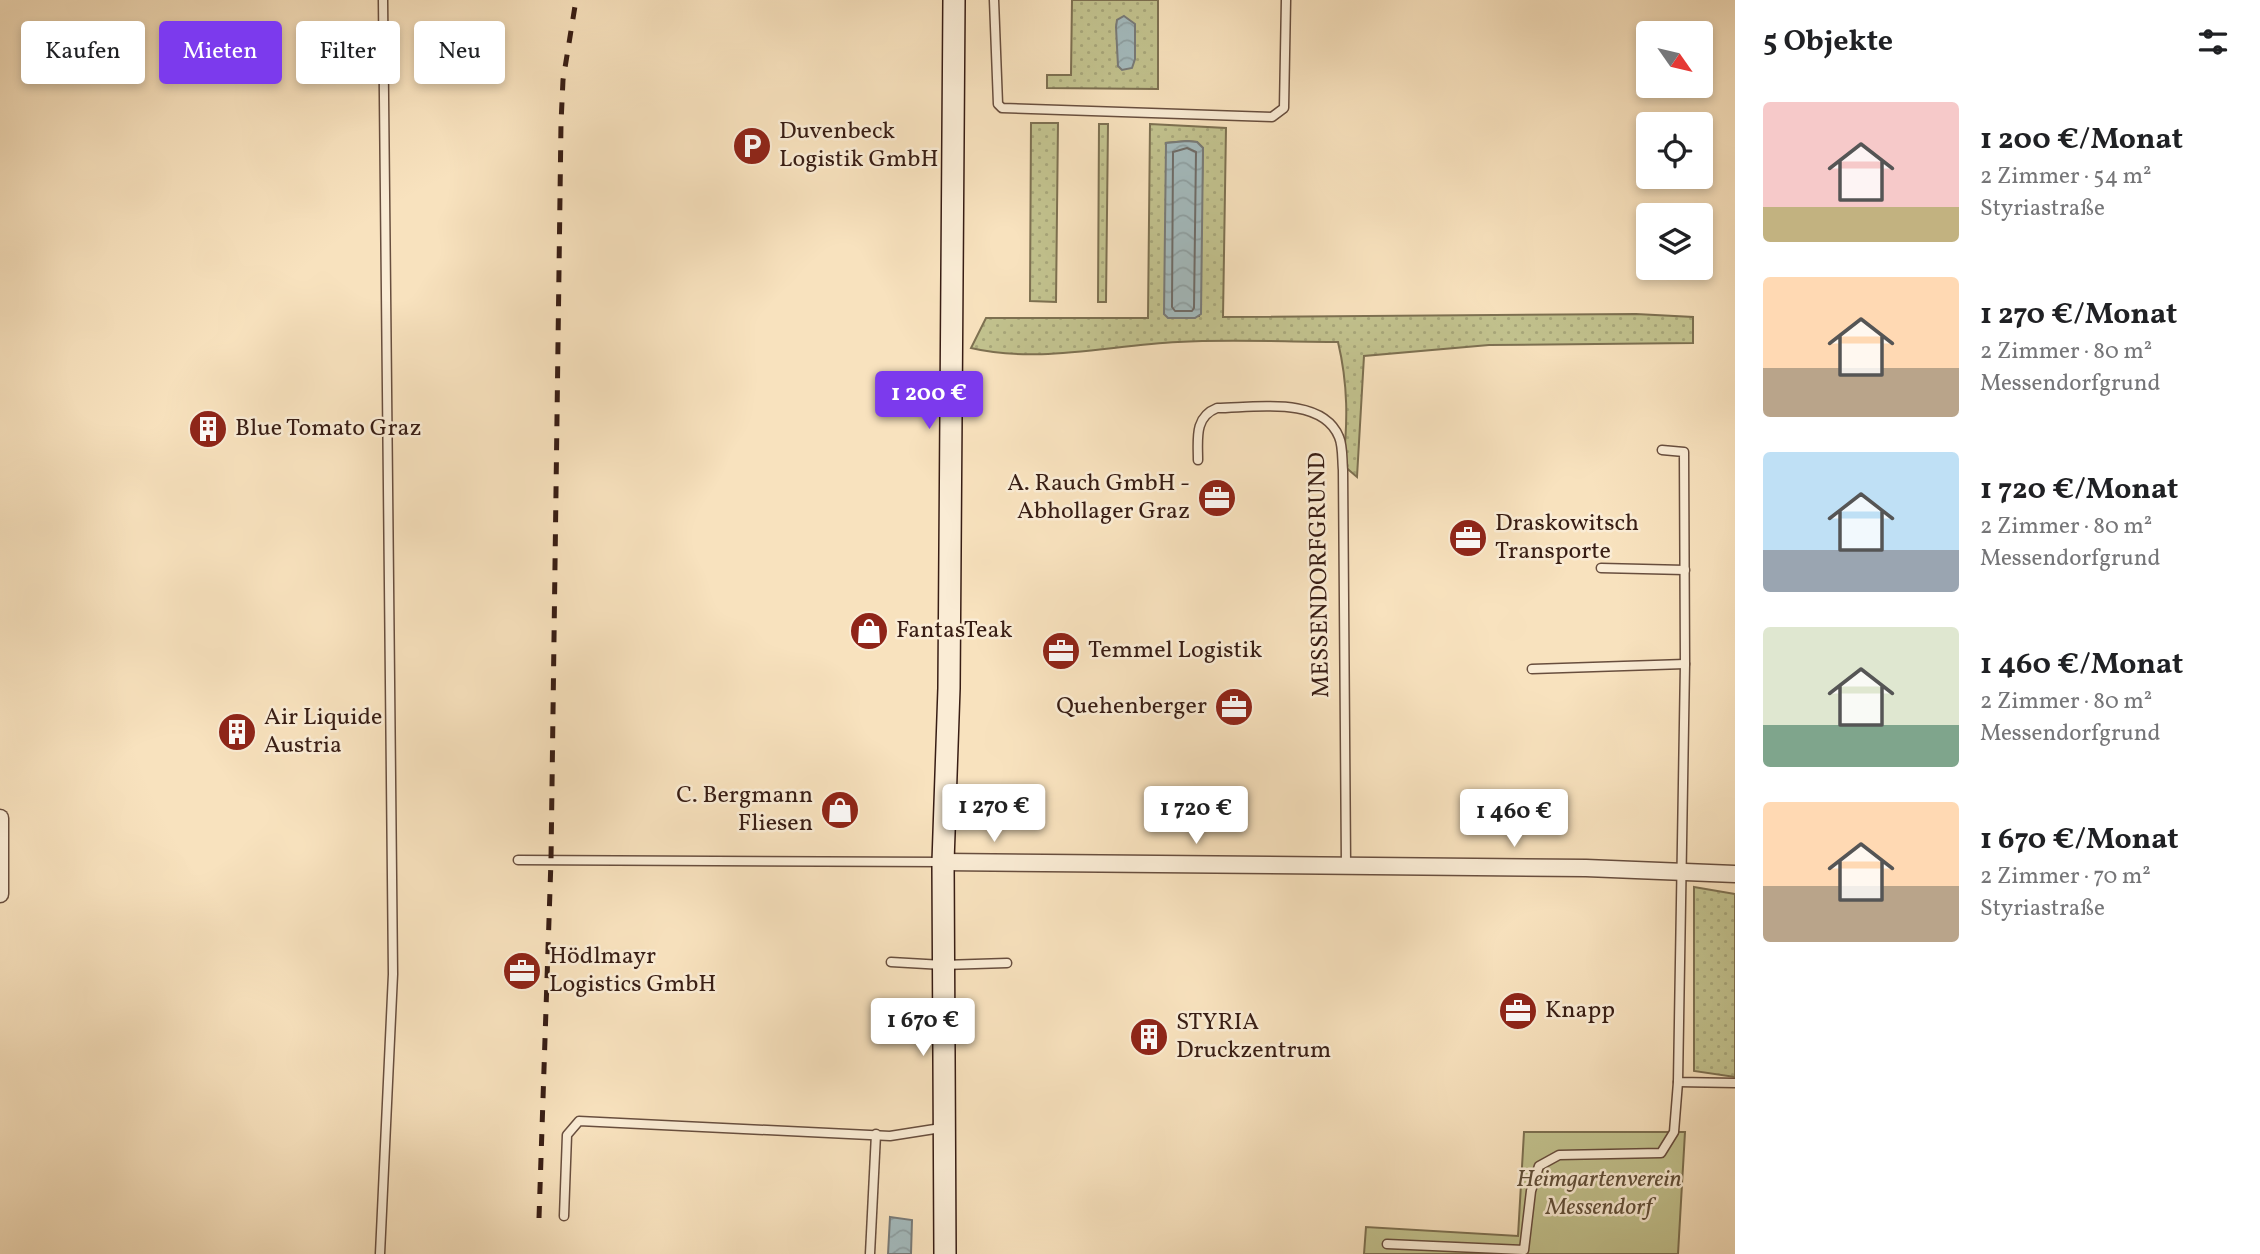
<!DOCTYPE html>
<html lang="de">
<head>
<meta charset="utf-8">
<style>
  body { margin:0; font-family:Vollkorn,serif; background:#f2f2f2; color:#202124; height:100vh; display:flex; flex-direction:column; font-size:26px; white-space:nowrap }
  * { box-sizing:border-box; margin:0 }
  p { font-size:23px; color:#757577 }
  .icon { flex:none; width:38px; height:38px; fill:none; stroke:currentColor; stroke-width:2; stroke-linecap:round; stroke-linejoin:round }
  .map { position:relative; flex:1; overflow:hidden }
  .side { display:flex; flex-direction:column; background:#fff; width:525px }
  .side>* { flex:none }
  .banner { position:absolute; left:21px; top:21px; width:665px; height:63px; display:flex; gap:14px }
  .needle { width:46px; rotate:124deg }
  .controls { position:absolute; left:1636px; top:21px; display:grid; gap:14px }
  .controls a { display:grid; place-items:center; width:77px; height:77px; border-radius:7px; background:#fff; box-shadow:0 4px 10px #0003; font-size:35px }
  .price { position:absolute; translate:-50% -60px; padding:0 16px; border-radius:7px; background:#fff; color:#222; font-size:23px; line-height:46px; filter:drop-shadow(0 2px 4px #0008) }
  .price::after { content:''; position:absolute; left:50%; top:42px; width:21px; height:16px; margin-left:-10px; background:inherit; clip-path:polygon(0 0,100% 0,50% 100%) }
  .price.selected { background:#7c3aed; color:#fff }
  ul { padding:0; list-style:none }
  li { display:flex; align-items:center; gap:21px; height:175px; padding:0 28px }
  li span { display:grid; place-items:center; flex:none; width:196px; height:140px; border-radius:7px; color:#555 }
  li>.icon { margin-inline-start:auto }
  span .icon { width:84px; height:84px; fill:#fffc; stroke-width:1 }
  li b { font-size:30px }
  h2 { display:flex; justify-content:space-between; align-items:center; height:84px; padding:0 28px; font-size:30px }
  .chip { padding:0 24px; border-radius:7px; background:#fff; box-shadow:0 4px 10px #0003; font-size:24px; line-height:63px }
  .chip.selected { background:#7c3aed; color:#fff }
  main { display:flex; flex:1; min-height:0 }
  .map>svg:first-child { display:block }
  .grass { fill:url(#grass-dots); stroke:#7d7051; stroke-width:2; fill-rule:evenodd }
  .garden { fill:#c2c28e; stroke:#7d7051; stroke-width:2 }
  .water { fill:url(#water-waves); stroke:#787b79; stroke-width:2 }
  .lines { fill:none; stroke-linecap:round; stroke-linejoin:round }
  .shore { stroke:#6e6c68; stroke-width:2 }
  .lane-casing { stroke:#684e3e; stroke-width:11 }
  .street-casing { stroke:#684e3e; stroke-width:19 }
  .secondary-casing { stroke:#381d14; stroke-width:24 }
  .lane { stroke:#faecd5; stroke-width:8 }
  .street { stroke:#faecd5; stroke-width:16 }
  .secondary { stroke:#faecd5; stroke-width:21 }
  .rail { stroke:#381d14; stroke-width:5; stroke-dasharray:12 12; stroke-linecap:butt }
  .labels { text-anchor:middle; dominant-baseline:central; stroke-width:5; stroke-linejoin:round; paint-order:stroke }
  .poi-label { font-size:24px; fill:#381d14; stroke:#faecd5; text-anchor:start }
  .street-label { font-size:24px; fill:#381d14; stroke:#faecd5 }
  .park-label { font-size:24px; font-style:italic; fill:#614f39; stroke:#faecd5 }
</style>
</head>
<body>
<main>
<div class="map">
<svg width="1735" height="1254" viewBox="0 0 1735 1254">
  <defs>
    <pattern id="grass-dots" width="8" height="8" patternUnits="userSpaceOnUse" patternTransform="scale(1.75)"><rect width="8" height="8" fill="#c2c28e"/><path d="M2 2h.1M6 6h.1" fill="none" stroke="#a7a67a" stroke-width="1.8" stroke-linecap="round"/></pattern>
    <pattern id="water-waves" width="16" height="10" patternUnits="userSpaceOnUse" patternTransform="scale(1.75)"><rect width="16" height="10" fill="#a3babd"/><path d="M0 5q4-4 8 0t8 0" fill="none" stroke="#8d9fa2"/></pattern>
  </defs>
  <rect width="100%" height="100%" fill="#f8e2be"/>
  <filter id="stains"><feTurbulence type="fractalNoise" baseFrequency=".00286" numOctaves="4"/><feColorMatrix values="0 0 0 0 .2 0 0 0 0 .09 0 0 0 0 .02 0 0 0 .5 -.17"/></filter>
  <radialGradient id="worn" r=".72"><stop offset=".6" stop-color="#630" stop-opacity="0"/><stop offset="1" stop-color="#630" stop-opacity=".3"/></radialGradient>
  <g class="grass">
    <polygon points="1072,0 1158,0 1158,89 1047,88 1047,75 1071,75"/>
    <polygon points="1031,123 1058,123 1056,302 1030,301"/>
    <polygon points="1099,124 1108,124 1106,302 1098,302"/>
    <path d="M1150,124L1226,128L1223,317L1636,314L1693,317V343L1489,345L1364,356L1357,477L1343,465C1348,422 1348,384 1338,342C1285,342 1231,339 1178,342C1110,345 1038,364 971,348L986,318H1148ZM1187,141L1197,142L1203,148L1199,317L1166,143Z"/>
    <polygon points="1694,887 1735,894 1735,1077 1694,1071"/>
  </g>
  <polygon class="garden" points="1524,1132 1685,1132 1678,1254 1364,1254 1366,1227 1518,1236"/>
  <g class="water">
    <polygon points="1124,16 1135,24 1135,59 1132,68 1122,70 1118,66 1116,27 1117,20"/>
    <polygon points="1187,141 1197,142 1203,148 1201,314 1195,318 1168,318 1164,314 1166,143"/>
    <polygon points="890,1217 912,1220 911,1254 888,1254"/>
  </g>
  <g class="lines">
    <polygon class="shore" points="1187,148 1196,152 1194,308 1192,311 1175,311 1172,307 1173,152"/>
    <defs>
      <g id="lane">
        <polyline points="994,0 998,104 1002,108 1272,117 1284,108 1286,0"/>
        <polyline points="1662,450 1684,452 1685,664 1678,1082 1735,1083"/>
        <path d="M1198,460C1198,439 1194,417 1217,408C1252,408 1322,395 1339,437C1343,446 1342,460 1343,470L1346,865"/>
        <polyline points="1601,568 1685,570"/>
        <polyline points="1532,669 1685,664"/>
        <polyline points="518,860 943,862"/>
        <polyline points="891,962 943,965 1007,963"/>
        <polyline points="564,1216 567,1135 579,1121 890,1136 941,1128"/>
        <polyline points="1387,1244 1524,1250 1531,1191 1539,1166 1559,1155 1661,1153 1674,1132 1678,1082"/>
        <polyline points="380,1254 393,974 383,0"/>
        <polyline points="870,1254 876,1134"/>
      </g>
      <g id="street">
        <polyline points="0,818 0,894"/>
        <polyline points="943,862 1586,868 1735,874"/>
      </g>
      <polyline id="secondary" points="945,1254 943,862 949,688 954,0"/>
    </defs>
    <use href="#lane" class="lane-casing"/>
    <use href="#street" class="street-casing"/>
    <use href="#secondary" class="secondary-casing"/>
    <use href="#lane" class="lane"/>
    <use href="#street" class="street"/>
    <use href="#secondary" class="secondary"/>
    <polyline class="rail" points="539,1218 551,860 561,123 563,80 576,0"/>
  </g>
  <defs>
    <symbol id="parking-disc" viewBox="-11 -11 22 22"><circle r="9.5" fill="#8f2418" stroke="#faecd5"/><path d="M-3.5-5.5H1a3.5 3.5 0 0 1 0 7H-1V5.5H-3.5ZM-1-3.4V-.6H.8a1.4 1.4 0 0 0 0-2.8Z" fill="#fff"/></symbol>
    <symbol id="building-disc" viewBox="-11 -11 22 22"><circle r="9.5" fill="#8f2418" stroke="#faecd5"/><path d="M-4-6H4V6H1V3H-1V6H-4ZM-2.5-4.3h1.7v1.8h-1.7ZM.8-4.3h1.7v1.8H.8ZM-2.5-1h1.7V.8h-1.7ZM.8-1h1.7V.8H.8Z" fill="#fff"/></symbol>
    <symbol id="office-disc" viewBox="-11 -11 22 22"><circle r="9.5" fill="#8f2418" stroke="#faecd5"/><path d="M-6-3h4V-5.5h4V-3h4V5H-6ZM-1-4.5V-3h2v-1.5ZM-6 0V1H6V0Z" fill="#fff"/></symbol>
    <symbol id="shop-disc" viewBox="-11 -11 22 22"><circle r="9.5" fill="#8f2418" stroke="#faecd5"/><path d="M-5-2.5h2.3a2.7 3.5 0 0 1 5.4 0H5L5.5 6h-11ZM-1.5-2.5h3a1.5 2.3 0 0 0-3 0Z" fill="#fff"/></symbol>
  </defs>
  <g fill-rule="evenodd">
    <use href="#parking-disc" x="730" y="124" width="44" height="44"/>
    <use href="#building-disc" x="186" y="407" width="44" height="44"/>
    <use href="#office-disc" x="1195" y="476" width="44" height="44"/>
    <use href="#office-disc" x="1446" y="516" width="44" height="44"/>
    <use href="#shop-disc" x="847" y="609" width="44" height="44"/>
    <use href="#office-disc" x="1039" y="629" width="44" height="44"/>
    <use href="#office-disc" x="1212" y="685" width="44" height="44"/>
    <use href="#building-disc" x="215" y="710" width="44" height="44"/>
    <use href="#shop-disc" x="818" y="788" width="44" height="44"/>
    <use href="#office-disc" x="500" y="949" width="44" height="44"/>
    <use href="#office-disc" x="1496" y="989" width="44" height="44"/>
    <use href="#building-disc" x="1127" y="1015" width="44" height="44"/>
  </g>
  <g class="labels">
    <g class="poi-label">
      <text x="779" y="132">Duvenbeck<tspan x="779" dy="28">Logistik GmbH</tspan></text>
      <text x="235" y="429">Blue Tomato Graz</text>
      <text x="1190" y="484" text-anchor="end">A. Rauch GmbH -<tspan x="1190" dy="28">Abhollager Graz</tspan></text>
      <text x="1495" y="524">Draskowitsch<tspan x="1495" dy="28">Transporte</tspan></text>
      <text x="896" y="631">FantasTeak</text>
      <text x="1088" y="651">Temmel Logistik</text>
      <text x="1207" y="707" text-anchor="end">Quehenberger</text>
      <text x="264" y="718">Air Liquide<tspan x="264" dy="28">Austria</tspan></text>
      <text x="813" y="796" text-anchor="end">C. Bergmann<tspan x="813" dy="28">Fliesen</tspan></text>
      <text x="549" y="957">Hödlmayr<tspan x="549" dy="28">Logistics GmbH</tspan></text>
      <text x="1545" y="1011">Knapp</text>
      <text x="1176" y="1023">STYRIA<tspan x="1176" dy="28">Druckzentrum</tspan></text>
    </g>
    <g class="street-label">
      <text transform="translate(1320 575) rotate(-91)">MESSENDORFGRUND</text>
    </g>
    <g class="park-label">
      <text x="1599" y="1180">Heimgartenverein<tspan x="1599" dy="28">Messendorf</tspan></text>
    </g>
  </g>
  <rect width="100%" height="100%" filter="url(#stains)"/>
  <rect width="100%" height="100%" fill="url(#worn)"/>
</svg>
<div class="controls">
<a><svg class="needle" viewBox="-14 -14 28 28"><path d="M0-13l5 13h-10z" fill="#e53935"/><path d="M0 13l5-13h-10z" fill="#757577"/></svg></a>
<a><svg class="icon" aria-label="locate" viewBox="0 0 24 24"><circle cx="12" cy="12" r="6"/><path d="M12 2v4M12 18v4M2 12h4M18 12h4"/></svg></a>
<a><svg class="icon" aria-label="layers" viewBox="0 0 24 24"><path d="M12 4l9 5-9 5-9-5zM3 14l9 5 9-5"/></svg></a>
</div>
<b class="price selected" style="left:929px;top:431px">1 200 €</b>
<b class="price" style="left:994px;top:844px">1 270 €</b>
<b class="price" style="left:1196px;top:846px">1 720 €</b>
<b class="price" style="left:1514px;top:849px">1 460 €</b>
<b class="price" style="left:923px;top:1058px">1 670 €</b>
<div class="banner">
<a class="chip">Kaufen</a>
<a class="chip selected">Mieten</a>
<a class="chip">Filter</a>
<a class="chip">Neu</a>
</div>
</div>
<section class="side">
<h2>5 Objekte<svg class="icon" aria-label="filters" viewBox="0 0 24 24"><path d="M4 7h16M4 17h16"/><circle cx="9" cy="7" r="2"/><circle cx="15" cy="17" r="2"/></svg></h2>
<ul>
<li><span style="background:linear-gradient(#f6c9c9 75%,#c2b280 0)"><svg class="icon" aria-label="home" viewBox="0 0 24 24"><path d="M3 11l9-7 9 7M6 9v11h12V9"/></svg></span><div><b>1 200 €/Monat</b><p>2 Zimmer · 54 m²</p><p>Styriastraße</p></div></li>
<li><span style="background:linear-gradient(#ffd9b3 65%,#b9a48a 0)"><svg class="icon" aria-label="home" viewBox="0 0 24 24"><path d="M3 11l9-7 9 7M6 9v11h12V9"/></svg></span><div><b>1 270 €/Monat</b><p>2 Zimmer · 80 m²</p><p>Messendorfgrund</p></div></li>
<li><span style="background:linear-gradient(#bfe0f5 70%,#9aa5b1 0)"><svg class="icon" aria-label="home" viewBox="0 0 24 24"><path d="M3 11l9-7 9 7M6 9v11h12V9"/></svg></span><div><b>1 720 €/Monat</b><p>2 Zimmer · 80 m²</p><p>Messendorfgrund</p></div></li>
<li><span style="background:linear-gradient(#dfe7d0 70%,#7fa58c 0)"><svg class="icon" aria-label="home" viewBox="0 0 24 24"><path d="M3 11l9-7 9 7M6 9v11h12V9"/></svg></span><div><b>1 460 €/Monat</b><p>2 Zimmer · 80 m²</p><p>Messendorfgrund</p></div></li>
<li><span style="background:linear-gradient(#ffd9b3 60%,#b9a48a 0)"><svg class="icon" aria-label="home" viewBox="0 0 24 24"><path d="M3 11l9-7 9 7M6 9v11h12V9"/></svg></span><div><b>1 670 €/Monat</b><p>2 Zimmer · 70 m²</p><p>Styriastraße</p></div></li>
</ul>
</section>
</main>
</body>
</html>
